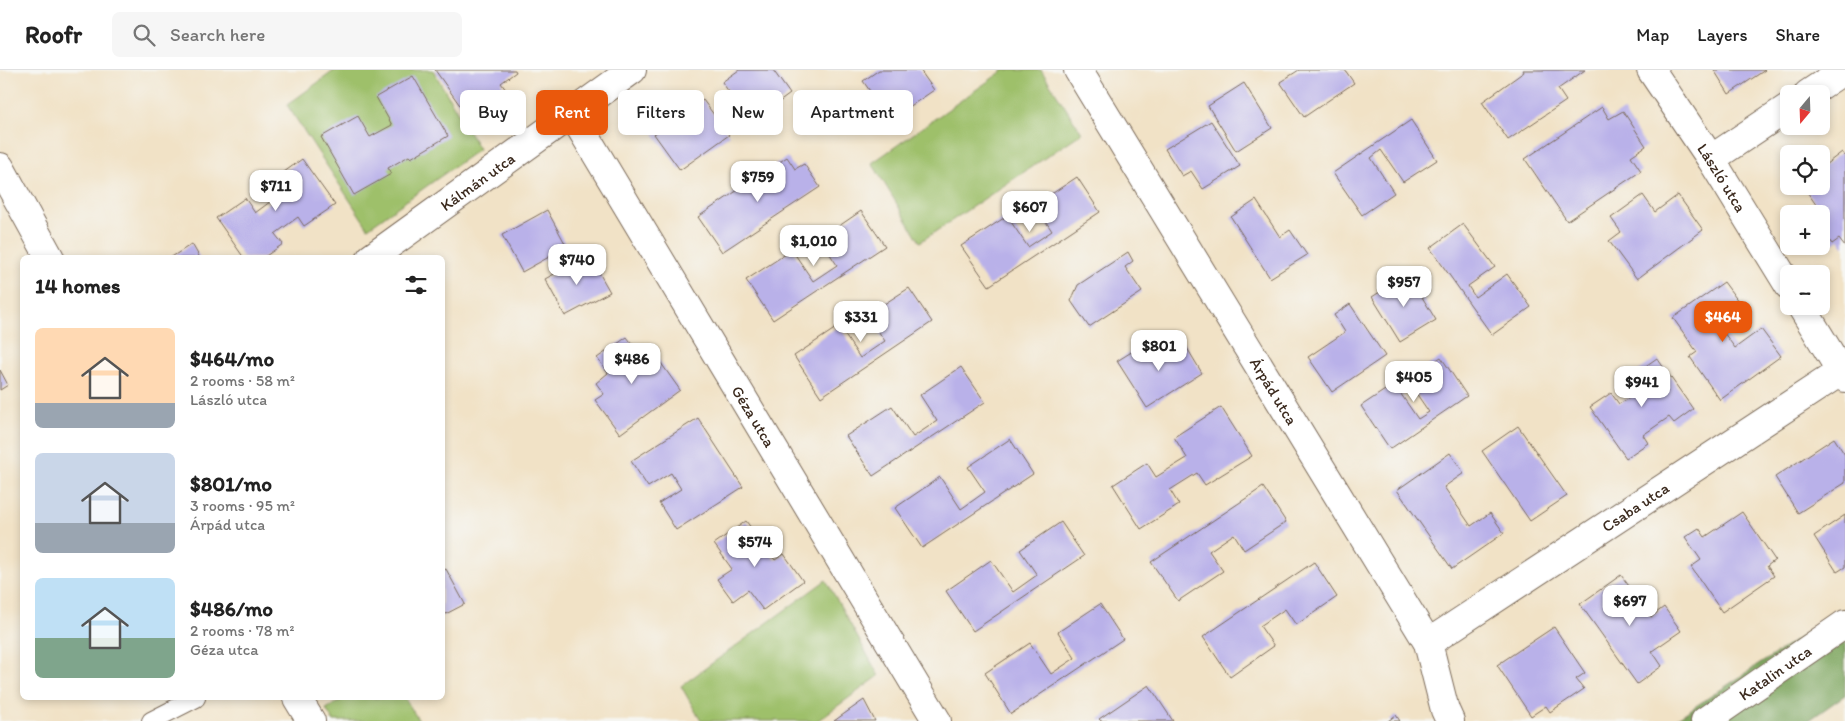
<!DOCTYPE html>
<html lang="en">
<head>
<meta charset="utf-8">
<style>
  body { margin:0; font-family:Itim,sans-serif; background:#f6f6f6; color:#222; height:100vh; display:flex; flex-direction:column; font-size:19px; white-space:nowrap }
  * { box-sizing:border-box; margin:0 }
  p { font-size:16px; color:#767676 }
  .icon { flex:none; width:28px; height:28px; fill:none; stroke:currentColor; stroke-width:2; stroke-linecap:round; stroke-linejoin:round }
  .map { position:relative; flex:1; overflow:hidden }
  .sheet { position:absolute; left:20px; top:185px; width:425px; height:445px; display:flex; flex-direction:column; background:#fff; border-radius:8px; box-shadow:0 2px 8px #0003 }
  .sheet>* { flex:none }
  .top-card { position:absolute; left:460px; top:20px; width:475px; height:45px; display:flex; gap:10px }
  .needle { width:32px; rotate:199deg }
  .tools { position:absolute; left:1780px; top:15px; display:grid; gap:10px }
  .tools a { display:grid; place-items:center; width:50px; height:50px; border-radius:8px; background:#fff; box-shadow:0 2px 8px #0003; font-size:25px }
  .price { position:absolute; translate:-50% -42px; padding:0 11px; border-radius:10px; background:#fff; color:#222; font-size:16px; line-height:32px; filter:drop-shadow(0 1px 2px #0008) }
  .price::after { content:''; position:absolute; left:50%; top:30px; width:15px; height:11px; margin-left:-8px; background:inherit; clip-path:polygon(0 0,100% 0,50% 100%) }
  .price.selected { background:#ea580c; color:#fff }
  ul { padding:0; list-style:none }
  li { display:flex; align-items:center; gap:15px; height:125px; padding:0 15px }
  li span { display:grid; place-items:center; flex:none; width:140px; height:100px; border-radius:8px; color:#555 }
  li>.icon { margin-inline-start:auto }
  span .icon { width:60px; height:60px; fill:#fffc; stroke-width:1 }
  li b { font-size:21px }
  h2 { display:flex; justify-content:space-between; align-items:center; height:60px; padding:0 15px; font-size:21px }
  .pill { padding:0 18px; border-radius:8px; background:#fff; box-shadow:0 2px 8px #0003; font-size:18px; line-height:45px }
  .pill.selected { background:#ea580c; color:#fff }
  header { display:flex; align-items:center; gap:30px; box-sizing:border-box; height:70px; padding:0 25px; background:#fff; border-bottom:1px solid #e0e0e0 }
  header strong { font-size:24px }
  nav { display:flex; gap:28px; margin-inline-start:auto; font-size:18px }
  .search { width:350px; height:45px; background:#f6f6f6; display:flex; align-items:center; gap:12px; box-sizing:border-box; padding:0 18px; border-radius:8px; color:#767676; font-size:19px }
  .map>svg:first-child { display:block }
  .green { fill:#9ec06a; stroke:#6c7544 }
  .forest { fill:#7ea65e; stroke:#5c683e }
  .building { fill:#b9b1e9 }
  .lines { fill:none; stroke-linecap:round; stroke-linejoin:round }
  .service-casing { stroke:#7b6a59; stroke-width:20 }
  .minor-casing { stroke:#7b6a59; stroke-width:30 }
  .service { stroke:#fff; stroke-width:18 }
  .minor { stroke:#fff; stroke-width:28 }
  .labels { text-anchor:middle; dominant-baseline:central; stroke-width:4; stroke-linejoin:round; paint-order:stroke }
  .street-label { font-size:16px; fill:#3b2a1e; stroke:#f6f6f2 }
</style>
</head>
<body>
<header>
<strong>Roofr</strong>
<div class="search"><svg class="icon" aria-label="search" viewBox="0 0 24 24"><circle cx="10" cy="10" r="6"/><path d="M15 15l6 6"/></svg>Search here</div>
<nav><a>Map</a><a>Layers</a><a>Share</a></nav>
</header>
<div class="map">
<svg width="1845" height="651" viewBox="0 0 1845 651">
  <rect width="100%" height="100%" fill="#f6f6f2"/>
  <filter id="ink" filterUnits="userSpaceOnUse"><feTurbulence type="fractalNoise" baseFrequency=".02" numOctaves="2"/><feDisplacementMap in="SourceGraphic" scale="10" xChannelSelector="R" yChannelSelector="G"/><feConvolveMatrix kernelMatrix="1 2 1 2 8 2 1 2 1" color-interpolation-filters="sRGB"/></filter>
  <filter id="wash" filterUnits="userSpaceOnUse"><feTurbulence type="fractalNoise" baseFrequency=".0096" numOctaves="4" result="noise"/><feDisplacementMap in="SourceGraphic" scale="20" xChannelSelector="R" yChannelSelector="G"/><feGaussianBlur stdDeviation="1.12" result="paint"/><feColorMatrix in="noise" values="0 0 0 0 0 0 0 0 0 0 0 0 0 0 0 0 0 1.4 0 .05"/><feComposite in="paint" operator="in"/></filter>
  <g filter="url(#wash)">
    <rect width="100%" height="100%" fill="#f1e2c6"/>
    <g class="green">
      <polygon points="335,0 433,0 479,79 368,158 287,35"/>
      <polygon points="1004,0 1041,0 1082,63 920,172 872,93"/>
      <polygon points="826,510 879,606 817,651 701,651 681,616"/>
      <polygon points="345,628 405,628 419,651 333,651 326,639"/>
    </g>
    <polygon class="forest" points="1845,538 1845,625 1808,651 1673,651"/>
    <g id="blocks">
      <g class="building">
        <polygon points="435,0 515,0 516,2 501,13 509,24 471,51"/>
        <polygon points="739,0 773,0 790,24 751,53 722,12"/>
        <polygon points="879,0 920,0 934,20 890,50 863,11"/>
        <polygon points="1299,0 1345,0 1354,13 1304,47 1280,12"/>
        <polygon points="1523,0 1585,0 1558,19 1566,31 1508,70 1482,32 1524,2"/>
        <polygon points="1714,0 1765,0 1729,24"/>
        <polygon points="413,6 448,66 411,88 409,86 388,98 391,104 354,125 321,67 358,46 370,67 392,55 376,27"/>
        <polygon points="1244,13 1272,58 1236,81 1208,36"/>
        <polygon points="703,30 729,65 680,100 654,64"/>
        <polygon points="1602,37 1609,49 1623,41 1646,76 1631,86 1641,101 1567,151 1525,89"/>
        <polygon points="1411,50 1437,90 1403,112 1381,80 1371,88 1394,123 1362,145 1333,103"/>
        <polygon points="1211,51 1240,96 1203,119 1191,101 1182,106 1165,79"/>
        <polygon points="1842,82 1845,86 1845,177 1839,169 1832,174 1821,159 1821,144 1812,144 1819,139 1803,116 1821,116 1821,98"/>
        <polygon points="787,87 795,99 804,94 820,117 722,182 698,147"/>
        <polygon points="302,89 335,135 304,156 298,147 275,164 283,174 263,188 244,188 216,148 245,128 255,143 278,126 269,113"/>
        <polygon points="1077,107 1100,142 989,216 961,176 1007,146 1028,177 1052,161 1035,135"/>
        <polygon points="1643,125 1655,142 1678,125 1703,160 1637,209 1609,171 1621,162 1611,148"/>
        <polygon points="1256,130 1280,167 1290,160 1307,185 1270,208 1231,147"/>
        <polygon points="547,140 567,177 522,202 502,165"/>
        <polygon points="861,141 885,176 773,250 746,210 792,180 813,211 837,195 820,169"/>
        <polygon points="1463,154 1495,197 1468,216 1475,227 1507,204 1531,237 1492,265 1430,178"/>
        <polygon points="192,174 200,188 170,188"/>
        <polygon points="1128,182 1133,191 1125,197 1142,222 1089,257 1071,231 1078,215"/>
        <polygon points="589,185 610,222 565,246 545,209"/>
        <polygon points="1408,204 1436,250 1400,272 1372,227"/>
        <polygon points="1724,212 1741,235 1716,252 1735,278 1761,259 1781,286 1720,330 1690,287 1697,282 1673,248"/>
        <polygon points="909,218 932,252 821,327 794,286 839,256 860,288 885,271 867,245"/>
        <polygon points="1350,234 1385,286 1332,322 1308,287 1345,262 1334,245"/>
        <polygon points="627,267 646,292 656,286 680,320 620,364 595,330 604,324 596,313 608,303 597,288"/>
        <polygon points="1146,273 1156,291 1184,273 1202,303 1147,338 1117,291"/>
        <polygon points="1441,287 1467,326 1390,379 1361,336 1394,314 1418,349 1429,342 1407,310"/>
        <polygon points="1657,288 1693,339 1674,353 1669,347 1643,365 1648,373 1626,388 1590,337 1611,323 1619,334 1629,328 1636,322 1627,309"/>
        <polygon points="961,297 985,332 873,406 846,366 892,336 913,367 937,351 920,325"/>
        <polygon points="0,300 8,315 0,320"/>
        <polygon points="1221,337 1252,386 1205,415 1197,403 1170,420 1179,435 1141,459 1113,415 1147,393 1156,407 1187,388 1174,367"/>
        <polygon points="698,348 743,417 676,460 659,433 681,419 671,403 648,417 631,391"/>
        <polygon points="1518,356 1567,426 1530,451 1482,381"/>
        <polygon points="1834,368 1845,385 1845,413 1798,443 1775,407"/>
        <polygon points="1010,369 1033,404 922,478 895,438 940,407 961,439 985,422 968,397"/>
        <polygon points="1450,383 1464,403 1444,417 1471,456 1490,443 1504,463 1452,499 1397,420"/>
        <polygon points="1263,417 1286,452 1244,480 1234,464 1209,481 1223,501 1178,531 1151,492"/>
        <polygon points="1742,442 1775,490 1767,496 1774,506 1722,542 1691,497 1701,490 1685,467 1699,458 1705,467"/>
        <polygon points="1845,445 1845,497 1837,502 1814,466"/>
        <polygon points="746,451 775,490 784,484 803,511 763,540 748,520 733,531 717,509 732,499 714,474"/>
        <polygon points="1061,452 1084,486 973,561 946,521 991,490 1013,522 1037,505 1020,480"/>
        <polygon points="1314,492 1337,527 1296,555 1285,539 1260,556 1274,576 1230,607 1203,567"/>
        <polygon points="446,499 465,534 442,546 442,501"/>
        <polygon points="1621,505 1651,547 1664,537 1681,561 1652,581 1662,596 1637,614 1580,534"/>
        <polygon points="1100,534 1123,569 1011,644 985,603 1030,573 1051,604 1075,588 1058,562"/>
        <polygon points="1554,557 1585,603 1576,609 1584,619 1550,642 1546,636 1531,646 1497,595"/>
        <polygon points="1149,615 1173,651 1101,651 1099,649"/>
        <polygon points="864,630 875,651 834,651"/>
        <polygon points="1396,645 1400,651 1388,651"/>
      </g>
    </g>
  </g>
  <g filter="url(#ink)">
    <use href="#blocks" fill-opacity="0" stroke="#7b6a59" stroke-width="1"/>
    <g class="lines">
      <defs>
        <polyline id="service" points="151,651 196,628"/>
        <g id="minor">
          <path id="s1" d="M1078,0L1428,573L1445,640L1450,651"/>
          <path id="s2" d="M1651,0L1711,89L1789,216"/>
          <polyline points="1808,24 1844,0"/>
          <path id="s3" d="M571,42L937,651"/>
          <polyline points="1711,89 1789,37"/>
          <polyline points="0,97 50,188"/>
          <path id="s4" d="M371,188L632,0"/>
          <polyline points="1801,236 1845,308"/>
          <path id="s5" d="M1428,573L1840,302"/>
          <polyline points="297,628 311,651"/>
          <path id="s6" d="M1705,651L1845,554"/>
        </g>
      </defs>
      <use href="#service" class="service-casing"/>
      <use href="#minor" class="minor-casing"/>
      <use href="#service" class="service"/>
      <use href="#minor" class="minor"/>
    </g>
  </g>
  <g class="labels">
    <g class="street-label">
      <text stroke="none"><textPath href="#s2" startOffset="129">László utca</textPath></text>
      <text stroke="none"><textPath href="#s4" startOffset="131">Kálmán utca</textPath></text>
      <text stroke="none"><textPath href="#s1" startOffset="376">Árpád utca</textPath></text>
      <text stroke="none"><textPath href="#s3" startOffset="355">Géza utca</textPath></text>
      <text stroke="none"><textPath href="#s5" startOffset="248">Csaba utca</textPath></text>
      <text stroke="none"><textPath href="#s6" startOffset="85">Katalin utca</textPath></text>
    </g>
  </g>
</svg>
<div class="tools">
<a><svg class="needle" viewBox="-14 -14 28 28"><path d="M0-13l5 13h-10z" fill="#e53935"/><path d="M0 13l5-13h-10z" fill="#767676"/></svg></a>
<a><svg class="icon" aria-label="locate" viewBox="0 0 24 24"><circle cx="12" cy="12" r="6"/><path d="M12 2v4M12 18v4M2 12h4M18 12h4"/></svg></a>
<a>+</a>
<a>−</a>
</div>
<b class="price" style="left:758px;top:133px">$759</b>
<b class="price" style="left:276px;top:142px">$711</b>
<b class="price" style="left:1030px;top:163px">$607</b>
<b class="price" style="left:814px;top:197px">$1,010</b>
<b class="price" style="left:577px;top:216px">$740</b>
<b class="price" style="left:1404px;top:238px">$957</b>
<b class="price" style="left:861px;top:273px">$331</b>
<b class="price selected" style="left:1723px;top:273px">$464</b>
<b class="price" style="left:1159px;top:302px">$801</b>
<b class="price" style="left:632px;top:315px">$486</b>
<b class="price" style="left:1414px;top:333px">$405</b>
<b class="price" style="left:1642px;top:338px">$941</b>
<b class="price" style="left:755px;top:498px">$574</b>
<b class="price" style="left:1630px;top:557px">$697</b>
<div class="top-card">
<a class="pill">Buy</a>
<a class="pill selected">Rent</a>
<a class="pill">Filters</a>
<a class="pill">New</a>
<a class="pill">Apartment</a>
</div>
<section class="sheet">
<h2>14 homes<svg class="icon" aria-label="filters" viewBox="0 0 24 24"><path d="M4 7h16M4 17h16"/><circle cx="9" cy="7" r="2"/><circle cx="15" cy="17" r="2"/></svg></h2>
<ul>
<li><span style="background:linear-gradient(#ffd9b3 75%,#9aa5b1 0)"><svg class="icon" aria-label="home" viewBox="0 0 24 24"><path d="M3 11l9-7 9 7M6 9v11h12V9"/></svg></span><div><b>$464/mo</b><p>2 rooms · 58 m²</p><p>László utca</p></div></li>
<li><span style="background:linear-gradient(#c9d6e8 70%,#9aa5b1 0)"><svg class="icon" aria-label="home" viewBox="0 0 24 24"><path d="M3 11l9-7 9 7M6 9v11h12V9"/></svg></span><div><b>$801/mo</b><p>3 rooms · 95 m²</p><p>Árpád utca</p></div></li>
<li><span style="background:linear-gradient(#bfe0f5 60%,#7fa58c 0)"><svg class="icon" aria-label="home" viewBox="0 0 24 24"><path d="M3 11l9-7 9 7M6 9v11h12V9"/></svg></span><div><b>$486/mo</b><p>2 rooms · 78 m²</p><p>Géza utca</p></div></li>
</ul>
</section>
</div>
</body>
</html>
